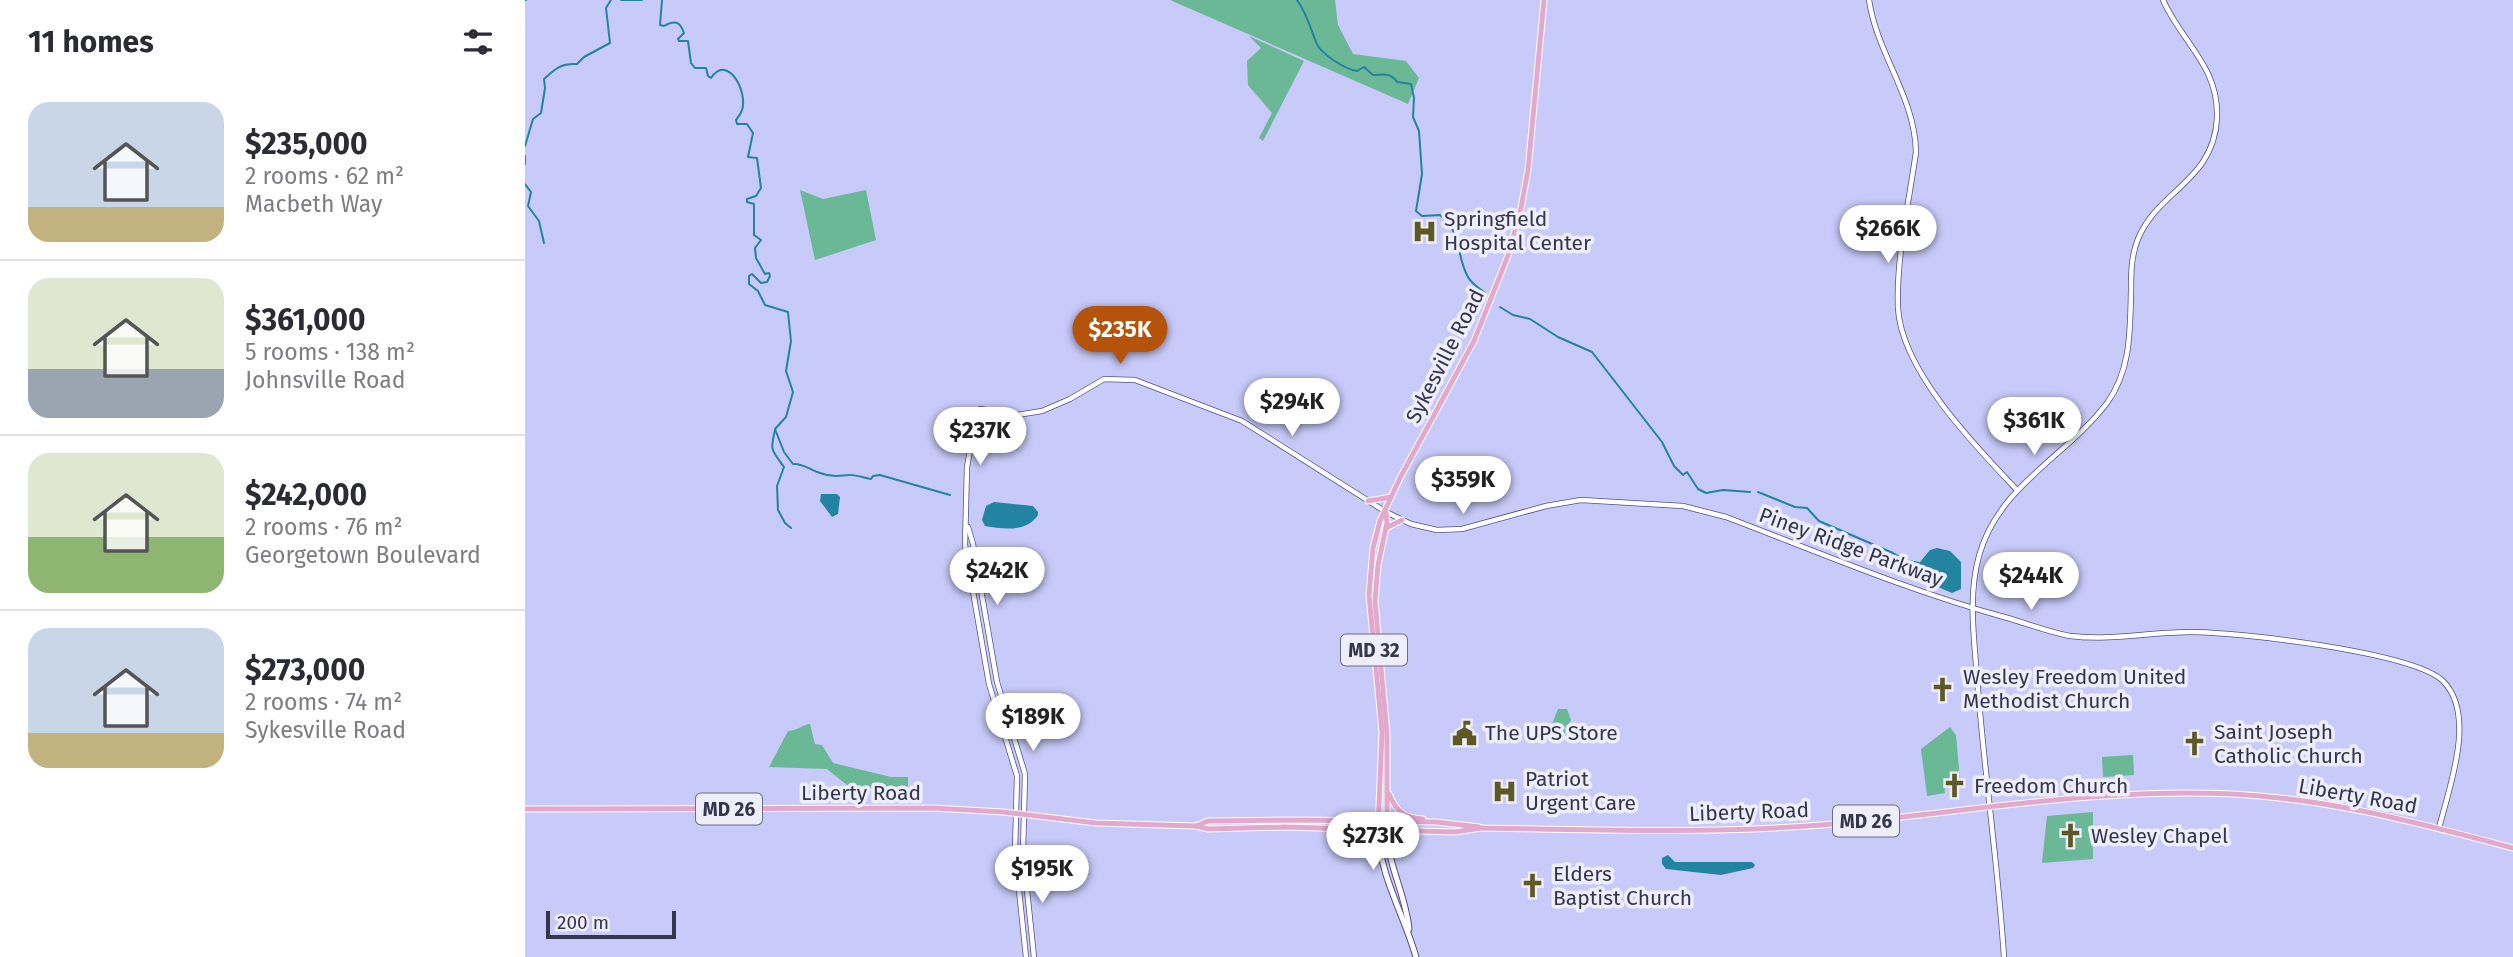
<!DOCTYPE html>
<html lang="en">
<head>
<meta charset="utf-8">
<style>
  body { margin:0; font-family:"Fira Sans",sans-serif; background:#f2f2f3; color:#2b2b33; height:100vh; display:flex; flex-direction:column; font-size:26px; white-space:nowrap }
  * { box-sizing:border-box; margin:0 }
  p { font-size:23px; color:#7c7c81 }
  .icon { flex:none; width:38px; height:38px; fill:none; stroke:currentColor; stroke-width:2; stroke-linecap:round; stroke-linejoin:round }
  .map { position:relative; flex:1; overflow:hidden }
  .side { display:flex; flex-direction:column; background:#fff; width:525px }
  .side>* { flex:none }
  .scale { position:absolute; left:21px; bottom:18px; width:130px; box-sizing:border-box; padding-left:7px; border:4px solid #35354c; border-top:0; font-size:19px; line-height:24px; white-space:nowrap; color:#35354c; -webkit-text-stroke:5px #edeefa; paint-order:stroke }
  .price { position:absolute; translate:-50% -60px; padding:0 16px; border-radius:24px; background:#fff; color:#222; font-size:23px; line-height:46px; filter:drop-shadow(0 2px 4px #0008) }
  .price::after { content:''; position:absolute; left:50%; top:42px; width:21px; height:16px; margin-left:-10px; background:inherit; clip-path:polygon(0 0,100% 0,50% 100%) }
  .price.current { background:#b45309; color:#fff }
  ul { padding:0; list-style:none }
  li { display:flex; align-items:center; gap:21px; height:175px; padding:0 28px }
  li+li { border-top:2px solid #e1e1e2 }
  li span { display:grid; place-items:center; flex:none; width:196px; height:140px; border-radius:21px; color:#555 }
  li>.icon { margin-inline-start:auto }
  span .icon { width:84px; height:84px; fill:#fffc; stroke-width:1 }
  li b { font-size:30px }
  h2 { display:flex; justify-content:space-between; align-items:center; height:84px; padding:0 28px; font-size:30px }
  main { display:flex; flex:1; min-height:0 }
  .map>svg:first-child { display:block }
  .green { fill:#6ab895 }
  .water { fill:#2284a1 }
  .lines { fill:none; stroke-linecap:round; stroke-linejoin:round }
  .stream { stroke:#2284a1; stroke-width:2 }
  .tertiary-casing { stroke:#525184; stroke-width:6 }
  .secondary-casing { stroke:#525184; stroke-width:7 }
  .primary-casing { stroke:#fff; stroke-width:7 }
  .tertiary { stroke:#fff; stroke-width:4.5 }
  .secondary { stroke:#fff; stroke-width:5 }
  .primary { stroke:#e2a9cd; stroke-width:5 }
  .labels { text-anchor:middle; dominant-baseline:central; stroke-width:7; stroke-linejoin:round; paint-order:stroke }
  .shield { fill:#edeefa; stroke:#6c6c80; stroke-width:2 }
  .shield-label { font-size:19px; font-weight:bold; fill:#35354c }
  .poi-label { font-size:21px; fill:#35354c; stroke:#edeefa; text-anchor:start }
  .street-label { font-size:21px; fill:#35354c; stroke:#edeefa }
</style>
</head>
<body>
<main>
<section class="side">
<h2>11 homes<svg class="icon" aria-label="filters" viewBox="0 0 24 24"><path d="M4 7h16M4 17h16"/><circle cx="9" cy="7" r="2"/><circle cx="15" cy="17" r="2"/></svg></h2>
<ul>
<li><span style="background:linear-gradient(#c9d6e8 75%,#c2b280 0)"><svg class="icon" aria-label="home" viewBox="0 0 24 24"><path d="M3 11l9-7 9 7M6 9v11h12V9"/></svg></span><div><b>$235,000</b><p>2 rooms · 62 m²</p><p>Macbeth Way</p></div></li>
<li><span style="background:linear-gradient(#dfe7d0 65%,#9aa5b1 0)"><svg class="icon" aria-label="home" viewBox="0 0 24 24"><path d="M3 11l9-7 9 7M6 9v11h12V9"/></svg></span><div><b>$361,000</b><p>5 rooms · 138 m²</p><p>Johnsville Road</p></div></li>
<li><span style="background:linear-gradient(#dfe7d0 60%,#8fb573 0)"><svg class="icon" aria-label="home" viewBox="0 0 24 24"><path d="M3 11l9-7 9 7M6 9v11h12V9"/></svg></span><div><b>$242,000</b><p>2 rooms · 76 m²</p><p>Georgetown Boulevard</p></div></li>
<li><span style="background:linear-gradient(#c9d6e8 75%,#c2b280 0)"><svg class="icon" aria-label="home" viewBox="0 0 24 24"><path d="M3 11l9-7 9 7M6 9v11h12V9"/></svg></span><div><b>$273,000</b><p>2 rooms · 74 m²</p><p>Sykesville Road</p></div></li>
</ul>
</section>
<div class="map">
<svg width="1988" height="957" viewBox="0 0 1988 957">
  <rect width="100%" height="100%" fill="#c8caf9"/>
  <g class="green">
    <polygon points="645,0 810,0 813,25 828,54 881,61 894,78 883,104"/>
    <polygon points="724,36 779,61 738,141 734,138 747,113 723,85 722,61 736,48"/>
    <polygon points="275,190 298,199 341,190 351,240 290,260"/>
    <polygon points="1033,709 1042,709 1046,720 1038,737 1025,729"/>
    <path d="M285,724L290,744L297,745L308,763L366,777H383V790L379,792L322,785L302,769L244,767L263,731C272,731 276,725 285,724Z"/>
    <polygon points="1425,727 1431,735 1435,780 1419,782 1420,793 1402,796 1396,749"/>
    <polygon points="1608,755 1609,775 1578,777 1577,757"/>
    <polygon points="1568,812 1568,859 1517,863 1522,816"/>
  </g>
  <g class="water">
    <polygon points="296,494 312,494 315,497 313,514 307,517 295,501"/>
    <path d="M469,502L508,506L513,512V515C501,533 478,529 460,526L457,520L461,506Z"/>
    <polygon points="1412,548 1425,551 1436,562 1436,589 1427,593 1387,576 1386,573 1405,550"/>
    <polygon points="1143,855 1150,862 1227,862 1230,865 1228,868 1196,875 1141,869 1137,864 1137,858"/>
  </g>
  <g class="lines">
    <g class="stream">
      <polyline points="0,0 1,0"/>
      <polyline points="96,0 117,0"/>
      <path d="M137,0L135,25L139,26C149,20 155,21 159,33L153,39L154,41H163L166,63L170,68H181L183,76L186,78C203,53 223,92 217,110C216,114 213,117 211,120L212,124H222L228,133L223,157L232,158L236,188L231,196L222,199V202L229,204V235L236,240L230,248L231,258L240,274L244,273L245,276L242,282L236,283L227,274L224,276V284L233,291L240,305L263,312L266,341L261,371L268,392L261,417L250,429L259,452L268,464C278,463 285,470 295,473C306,477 313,476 323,475C329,474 340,478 346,479L348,476L355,475L425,495"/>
      <path d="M772,0C782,14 785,27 791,42C795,54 820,69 832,71L839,67L848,75C858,74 866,73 872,82L886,84L889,98L888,117L894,131L897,174L891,211L897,216L915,215C939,235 930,254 943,277C946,283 955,289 960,293"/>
      <path d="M0,146L8,119L16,113L20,88L19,79C30,69 36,63 52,64L59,57L85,43L81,8L86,0"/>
      <polyline points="0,156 0,164"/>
      <polyline points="0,184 6,192 3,206 14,221 19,243"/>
      <polyline points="975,307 988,315 1005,319 1033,337 1067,352 1137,442 1149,466 1158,475 1162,472 1173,489 1181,493 1198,490 1225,492"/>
      <path d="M250,430C245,451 246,449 259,467L252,486L253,510L260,523L266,528"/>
      <polyline points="1233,492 1270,507 1282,508 1294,521 1368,553 1379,560 1394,563"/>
    </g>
    <defs>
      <g id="tertiary">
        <path d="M1344,0C1352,54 1390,97 1391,152C1384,202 1371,258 1373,308C1376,370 1451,447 1492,490"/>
        <polyline points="443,527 448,544 472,682 500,774 498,852 509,957"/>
        <path d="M501,957L490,852L492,776L464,684L440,545L442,467L448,433L455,409L492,415L517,411L545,399L579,379L610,380L717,421L861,512L886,524L912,530L937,529L1021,506L1056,500L1158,506L1201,517C1293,552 1384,591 1479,617C1501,623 1523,632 1545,636C1585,641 1626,632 1666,632C1712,632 1888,652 1918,681C1952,715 1924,788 1914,828"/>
        <path d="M1479,957C1473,864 1459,771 1452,677C1449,637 1443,595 1454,556C1473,486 1541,457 1582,403C1606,370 1605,331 1606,291C1606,274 1606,256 1613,239C1633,190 1689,181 1692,118C1694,66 1657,43 1638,0"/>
      </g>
      <g id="secondary">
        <path d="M853,830C854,874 879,915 891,957"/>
        <path d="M862,830C862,864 881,895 884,929"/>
      </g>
      <g id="primary">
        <polyline points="843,501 866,497"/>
        <polyline points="861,512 862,523 853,565 850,601 862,734 862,830"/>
        <polyline points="861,528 877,520"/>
        <path d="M864,794C871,811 879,818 898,819"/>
        <path d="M0,809L408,808L478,812L571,823L671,826L683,829L760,827L929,832L957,828C1070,830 1183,834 1296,825C1433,814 1570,787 1708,794C1805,799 1894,823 1988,848"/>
        <polyline points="671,826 683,821 777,820 911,822 954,827"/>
        <polyline points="853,830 857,732 844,595 848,548 855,521 875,478 949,341 984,253 996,208 1003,170 1019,0"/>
        <polyline points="829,831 843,838 855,850"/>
        <polyline points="865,854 869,838 883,832"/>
      </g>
    </defs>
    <use href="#tertiary" class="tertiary-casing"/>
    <use href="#secondary" class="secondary-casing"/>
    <use href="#primary" class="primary-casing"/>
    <use href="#tertiary" class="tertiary"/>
    <use href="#secondary" class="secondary"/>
    <use href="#primary" class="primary"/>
  </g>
  <defs>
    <symbol id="hospital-bare" viewBox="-9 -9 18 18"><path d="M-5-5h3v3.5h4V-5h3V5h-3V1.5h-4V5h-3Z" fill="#5d5824" stroke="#edeefa" stroke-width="2.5" paint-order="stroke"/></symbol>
    <symbol id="church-bare" viewBox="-9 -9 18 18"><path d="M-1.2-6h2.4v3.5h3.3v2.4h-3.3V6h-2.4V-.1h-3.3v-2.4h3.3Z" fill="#5d5824" stroke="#edeefa" stroke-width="2.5" paint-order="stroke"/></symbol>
    <symbol id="civic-bare" viewBox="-9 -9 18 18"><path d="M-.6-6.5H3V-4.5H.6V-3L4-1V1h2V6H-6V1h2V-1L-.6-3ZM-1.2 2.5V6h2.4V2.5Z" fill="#5d5824" stroke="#edeefa" stroke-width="2.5" paint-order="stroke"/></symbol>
  </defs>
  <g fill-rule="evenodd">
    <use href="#hospital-bare" x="882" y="214" width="35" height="35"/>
    <use href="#church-bare" x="1400" y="672" width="35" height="35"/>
    <use href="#civic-bare" x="922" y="716" width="35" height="35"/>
    <use href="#church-bare" x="1652" y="726" width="35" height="35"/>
    <use href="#church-bare" x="1412" y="768" width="35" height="35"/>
    <use href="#hospital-bare" x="962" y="774" width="35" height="35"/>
    <use href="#church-bare" x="1528" y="818" width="35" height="35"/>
    <use href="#church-bare" x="990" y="868" width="35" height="35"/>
  </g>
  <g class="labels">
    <g class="shield">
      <rect x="816" y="634.5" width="66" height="31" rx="5"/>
      <rect x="171" y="793.5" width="66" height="31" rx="5"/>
      <rect x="1308" y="805.5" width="66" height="31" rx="5"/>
    </g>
    <g class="shield-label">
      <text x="849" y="650">MD 32</text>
      <text x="204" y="809">MD 26</text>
      <text x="1341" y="821">MD 26</text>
    </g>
    <g class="poi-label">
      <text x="919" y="219">Springfield<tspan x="919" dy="24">Hospital Center</tspan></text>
      <text x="1438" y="677">Wesley Freedom United<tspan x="1438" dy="24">Methodist Church</tspan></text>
      <text x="1689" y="732">Saint Joseph<tspan x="1689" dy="24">Catholic Church</tspan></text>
      <text x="960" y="733">The UPS Store</text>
      <text x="1000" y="779">Patriot<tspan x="1000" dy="24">Urgent Care</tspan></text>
      <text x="1449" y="786">Freedom Church</text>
      <text x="1566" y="836">Wesley Chapel</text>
      <text x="1028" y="874">Elders<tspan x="1028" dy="24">Baptist Church</tspan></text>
    </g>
    <g class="street-label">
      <text transform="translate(920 356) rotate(-63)">Sykesville Road</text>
      <text transform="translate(1326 547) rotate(20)">Piney Ridge Parkway</text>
      <text x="336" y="793">Liberty Road</text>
      <text transform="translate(1833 796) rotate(10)">Liberty Road</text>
      <text transform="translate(1224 812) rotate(-2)">Liberty Road</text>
    </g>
  </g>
</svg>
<div class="scale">200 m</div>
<b class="price" style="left:1363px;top:265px">$266K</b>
<b class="price current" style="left:595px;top:366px">$235K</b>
<b class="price" style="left:767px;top:438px">$294K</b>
<b class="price" style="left:1509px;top:457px">$361K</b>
<b class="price" style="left:455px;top:467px">$237K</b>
<b class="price" style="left:938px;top:516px">$359K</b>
<b class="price" style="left:472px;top:607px">$242K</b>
<b class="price" style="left:1506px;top:612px">$244K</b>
<b class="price" style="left:508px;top:753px">$189K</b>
<b class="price" style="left:848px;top:872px">$273K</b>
<b class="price" style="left:517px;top:905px">$195K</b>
</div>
</main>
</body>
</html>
